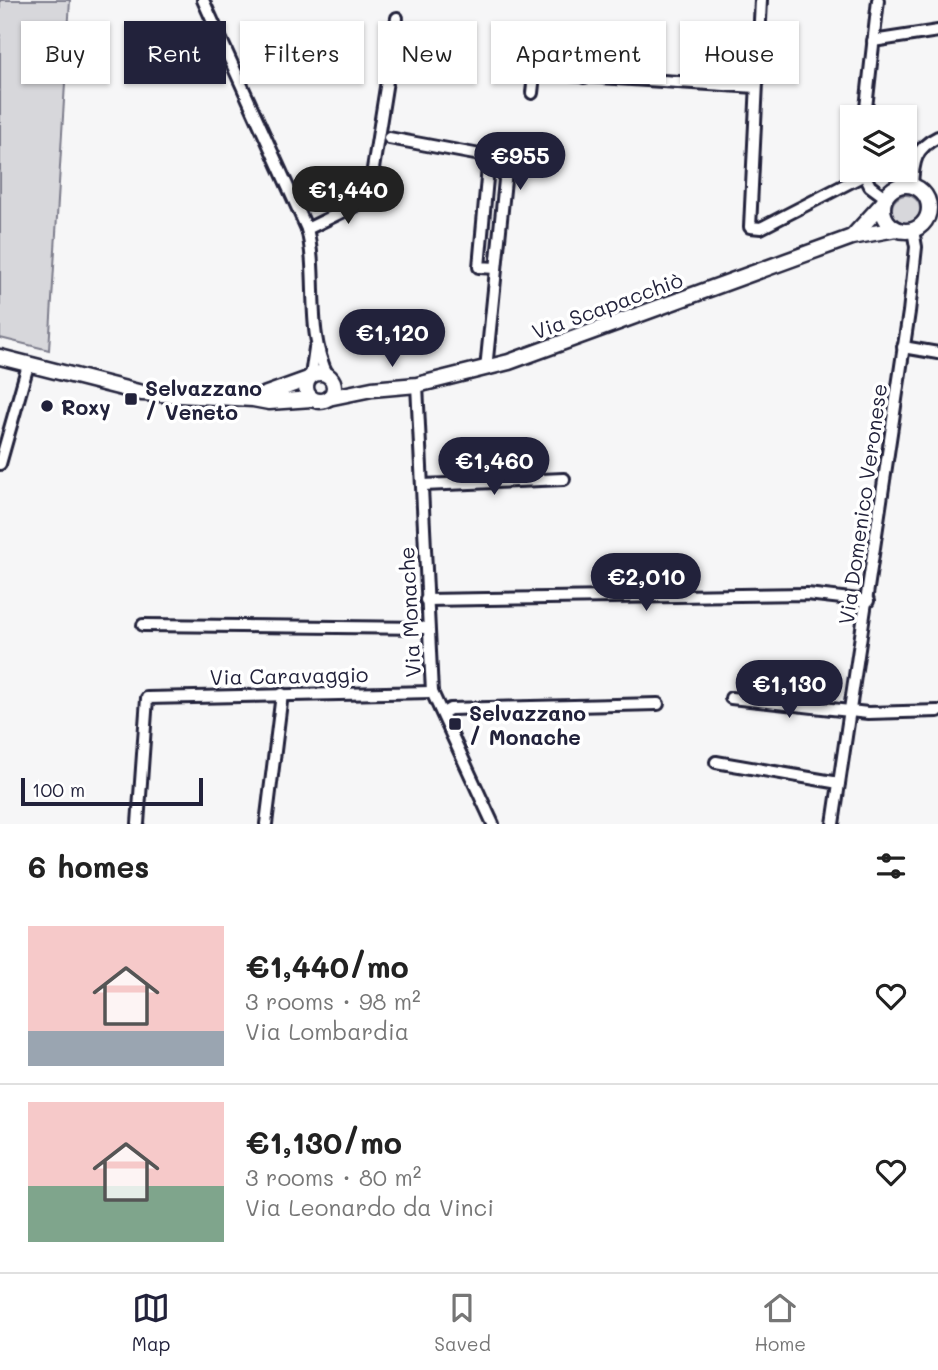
<!DOCTYPE html>
<html lang="en">
<head>
<meta charset="utf-8">
<style>
  body { margin:0; font-family:Mali,sans-serif; background:#f2f2f2; color:#222; height:100vh; display:flex; flex-direction:column; font-size:26px; white-space:nowrap }
  * { box-sizing:border-box; margin:0 }
  p { font-size:23px; color:#767676 }
  .icon { flex:none; width:38px; height:38px; fill:none; stroke:currentColor; stroke-width:2; stroke-linecap:round; stroke-linejoin:round }
  .map { position:relative; height:824px; overflow:hidden }
  .side { display:flex; flex-direction:column; background:#fff; flex:1 }
  .side>* { flex:none }
  .hud { position:absolute; left:21px; top:21px; width:896px; height:63px; display:flex; gap:14px }
  .buttons { position:absolute; left:840px; top:105px; display:grid; gap:14px }
  .buttons a { display:grid; place-items:center; width:77px; height:77px; border-radius:0px; background:#fff; box-shadow:0 2px 5px #0004; font-size:35px }
  .scale { position:absolute; left:21px; bottom:18px; width:182px; box-sizing:border-box; padding-left:7px; border:4px solid #22223b; border-top:0; font-size:19px; line-height:24px; white-space:nowrap; color:#22223b; -webkit-text-stroke:5px #fff; paint-order:stroke }
  .price { position:absolute; translate:-50% -60px; padding:0 16px; border-radius:24px; background:#22223b; color:#fff; font-size:23px; line-height:46px; filter:drop-shadow(0 2px 4px #0008) }
  .price::after { content:''; position:absolute; left:50%; top:42px; width:21px; height:16px; margin-left:-10px; background:inherit; clip-path:polygon(0 0,100% 0,50% 100%) }
  .price.on { background:#222; color:#fff }
  ul { padding:0; list-style:none }
  li { display:flex; align-items:center; gap:21px; height:175px; padding:0 28px }
  li+li { border-top:2px solid #e0e0e0 }
  li span { display:grid; place-items:center; flex:none; width:196px; height:140px; border-radius:0px; color:#555 }
  li>.icon { margin-inline-start:auto }
  span .icon { width:84px; height:84px; fill:#fffc; stroke-width:1 }
  li b { font-size:30px }
  h2 { display:flex; justify-content:space-between; align-items:center; height:84px; padding:0 28px; font-size:30px }
  .pill { padding:0 24px; border-radius:0px; background:#fff; box-shadow:0 2px 5px #0004; font-size:24px; line-height:63px }
  .pill.on { background:#22223b; color:#fff }
  .menu { display:flex; justify-content:space-around; align-items:center; height:98px; border-top:2px solid #e0e0e0; background:#fff; font-size:19px; color:#767676 }
  .menu a { display:grid; justify-items:center; gap:4px }
  .menu .on { color:#22223b }
  .map>svg:first-child { display:block }
  .green { fill:#d7d7db; stroke:#7c7c8b; stroke-width:2 }
  .lines { fill:none; stroke-linecap:round; stroke-linejoin:round }
  .minor-casing { stroke:#22223b; stroke-width:16 }
  .tertiary-casing { stroke:#22223b; stroke-width:19 }
  .minor { stroke:#fff; stroke-width:10 }
  .tertiary { stroke:#fff; stroke-width:14 }
  .poi-dot { fill:#22223b; stroke:#fff; stroke-width:2.5 }
  .labels { text-anchor:middle; dominant-baseline:central; stroke-width:7; stroke-linejoin:round; paint-order:stroke }
  .street-label { font-size:21px; fill:#22223b; stroke:#fff }
  .poi-label { font-size:21px; font-weight:bold; fill:#22223b; stroke:#fff; text-anchor:start }
</style>
</head>
<body>
<div class="map">
<svg width="938" height="824" viewBox="0 0 938 824">
  <rect width="100%" height="100%" fill="#f6f6f7"/>
  <filter id="ink" filterUnits="userSpaceOnUse"><feTurbulence type="fractalNoise" baseFrequency=".0143" numOctaves="2"/><feDisplacementMap in="SourceGraphic" scale="14" xChannelSelector="R" yChannelSelector="G"/><feConvolveMatrix kernelMatrix="1 2 1 2 8 2 1 2 1" color-interpolation-filters="sRGB"/></filter>
  <g filter="url(#ink)">
    <g class="green">
      <polygon points="0,0 70,0 49,350 0,338"/>
      <circle cx="906" cy="209" r="14"/>
    </g>
    <g class="lines">
      <defs>
        <g id="minor">
          <path d="M203,0L307,229C319,277 305,331 328,376"/>
          <polyline points="761,0 750,227 761,228 864,175"/>
          <polyline points="873,41 938,31"/>
          <polyline points="584,77 586,47"/>
          <polyline points="532,93 534,75 538,73 756,87"/>
          <polyline points="865,117 878,0"/>
          <polyline points="389,138 507,160 486,369"/>
          <polyline points="489,156 479,267 495,268"/>
          <polyline points="862,170 870,186 885,197"/>
          <path d="M912,186C913,162 915,148 938,137"/>
          <polyline points="307,229 358,204 369,194 397,18"/>
          <polyline points="903,347 938,353"/>
          <polyline points="311,376 315,348"/>
          <polyline points="417,385 432,692 493,824"/>
          <polyline points="0,464 28,365"/>
          <polyline points="423,485 564,479"/>
          <polyline points="426,600 807,594 868,601"/>
          <polyline points="143,625 427,628"/>
          <polyline points="731,698 868,713 938,711"/>
          <polyline points="443,713 450,709 658,704"/>
          <polyline points="716,762 839,783"/>
          <polyline points="138,824 147,698 432,692"/>
          <polyline points="266,824 282,694"/>
          <polyline points="833,824 909,312 916,247 913,230"/>
        </g>
        <g id="tertiary">
          <circle cx="906" cy="208" r="23"/>
          <polyline points="853,236 883,203"/>
          <polyline points="0,357 142,393 253,399 269,402 312,399"/>
          <circle cx="320" cy="387" r="14"/>
          <polyline points="261,396 308,379"/>
          <polyline points="328,398 372,389 417,385 509,362 852,237 896,229"/>
        </g>
      </defs>
      <use href="#minor" class="minor-casing"/>
      <use href="#tertiary" class="tertiary-casing"/>
      <use href="#minor" class="minor"/>
      <use href="#tertiary" class="tertiary"/>
    </g>
  </g>
  <g class="poi-dot">
    <rect x="124" y="392" width="14" height="14" rx="3.5"/>
    <circle cx="47" cy="406" r="7"/>
    <rect x="448" y="717" width="14" height="14" rx="3.5"/>
  </g>
  <g class="labels">
    <g class="street-label">
      <text transform="translate(607 305) rotate(-20)">Via Scapacchiò</text>
      <text transform="translate(862 504) rotate(-82)">Via Domenico Veronese</text>
      <text transform="translate(409 612) rotate(-93)">Via Monache</text>
      <text transform="translate(289 675) rotate(-1)">Via Caravaggio</text>
    </g>
    <g class="poi-label">
      <text x="145" y="387">Selvazzano<tspan x="145" dy="24">/ Veneto</tspan></text>
      <text x="61" y="406">Roxy</text>
      <text x="469" y="712">Selvazzano<tspan x="469" dy="24">/ Monache</tspan></text>
    </g>
  </g>
</svg>
<div class="buttons">
<a><svg class="icon" aria-label="layers" viewBox="0 0 24 24"><path d="M12 4l9 5-9 5-9-5zM3 14l9 5 9-5"/></svg></a>
</div>
<div class="scale">100 m</div>
<b class="price" style="left:520px;top:192px">€955</b>
<b class="price on" style="left:348px;top:226px">€1,440</b>
<b class="price" style="left:392px;top:369px">€1,120</b>
<b class="price" style="left:494px;top:497px">€1,460</b>
<b class="price" style="left:646px;top:613px">€2,010</b>
<b class="price" style="left:789px;top:720px">€1,130</b>
<div class="hud">
<a class="pill">Buy</a>
<a class="pill on">Rent</a>
<a class="pill">Filters</a>
<a class="pill">New</a>
<a class="pill">Apartment</a>
<a class="pill">House</a>
</div>
</div>
<section class="side">
<h2>6 homes<svg class="icon" aria-label="filters" viewBox="0 0 24 24"><path d="M4 7h16M4 17h16"/><circle cx="9" cy="7" r="2"/><circle cx="15" cy="17" r="2"/></svg></h2>
<ul>
<li><span style="background:linear-gradient(#f6c9c9 75%,#9aa5b1 0)"><svg class="icon" aria-label="home" viewBox="0 0 24 24"><path d="M3 11l9-7 9 7M6 9v11h12V9"/></svg></span><div><b>€1,440/mo</b><p>3 rooms · 98 m²</p><p>Via Lombardia</p></div><svg class="icon" aria-label="heart" viewBox="0 0 24 24"><path d="M12 20l-8-8c-3-5 5-10 8-4 3-6 11-1 8 4z"/></svg></li>
<li><span style="background:linear-gradient(#f6c9c9 60%,#7fa58c 0)"><svg class="icon" aria-label="home" viewBox="0 0 24 24"><path d="M3 11l9-7 9 7M6 9v11h12V9"/></svg></span><div><b>€1,130/mo</b><p>3 rooms · 80 m²</p><p>Via Leonardo da Vinci</p></div><svg class="icon" aria-label="heart" viewBox="0 0 24 24"><path d="M12 20l-8-8c-3-5 5-10 8-4 3-6 11-1 8 4z"/></svg></li>
</ul>
</section>
<nav class="menu">
<a class="on"><svg class="icon" aria-label="map" viewBox="0 0 24 24"><path d="M3 6l6-2 6 2 6-2v14l-6 2-6-2-6 2zM9 4v14M15 6v14"/></svg>Map</a>
<a><svg class="icon" aria-label="saved" viewBox="0 0 24 24"><path d="M7 4h10v16l-5-4-5 4z"/></svg>Saved</a>
<a><svg class="icon" aria-label="home" viewBox="0 0 24 24"><path d="M3 11l9-7 9 7M6 9v11h12V9"/></svg>Home</a>
</nav>
</body>
</html>
